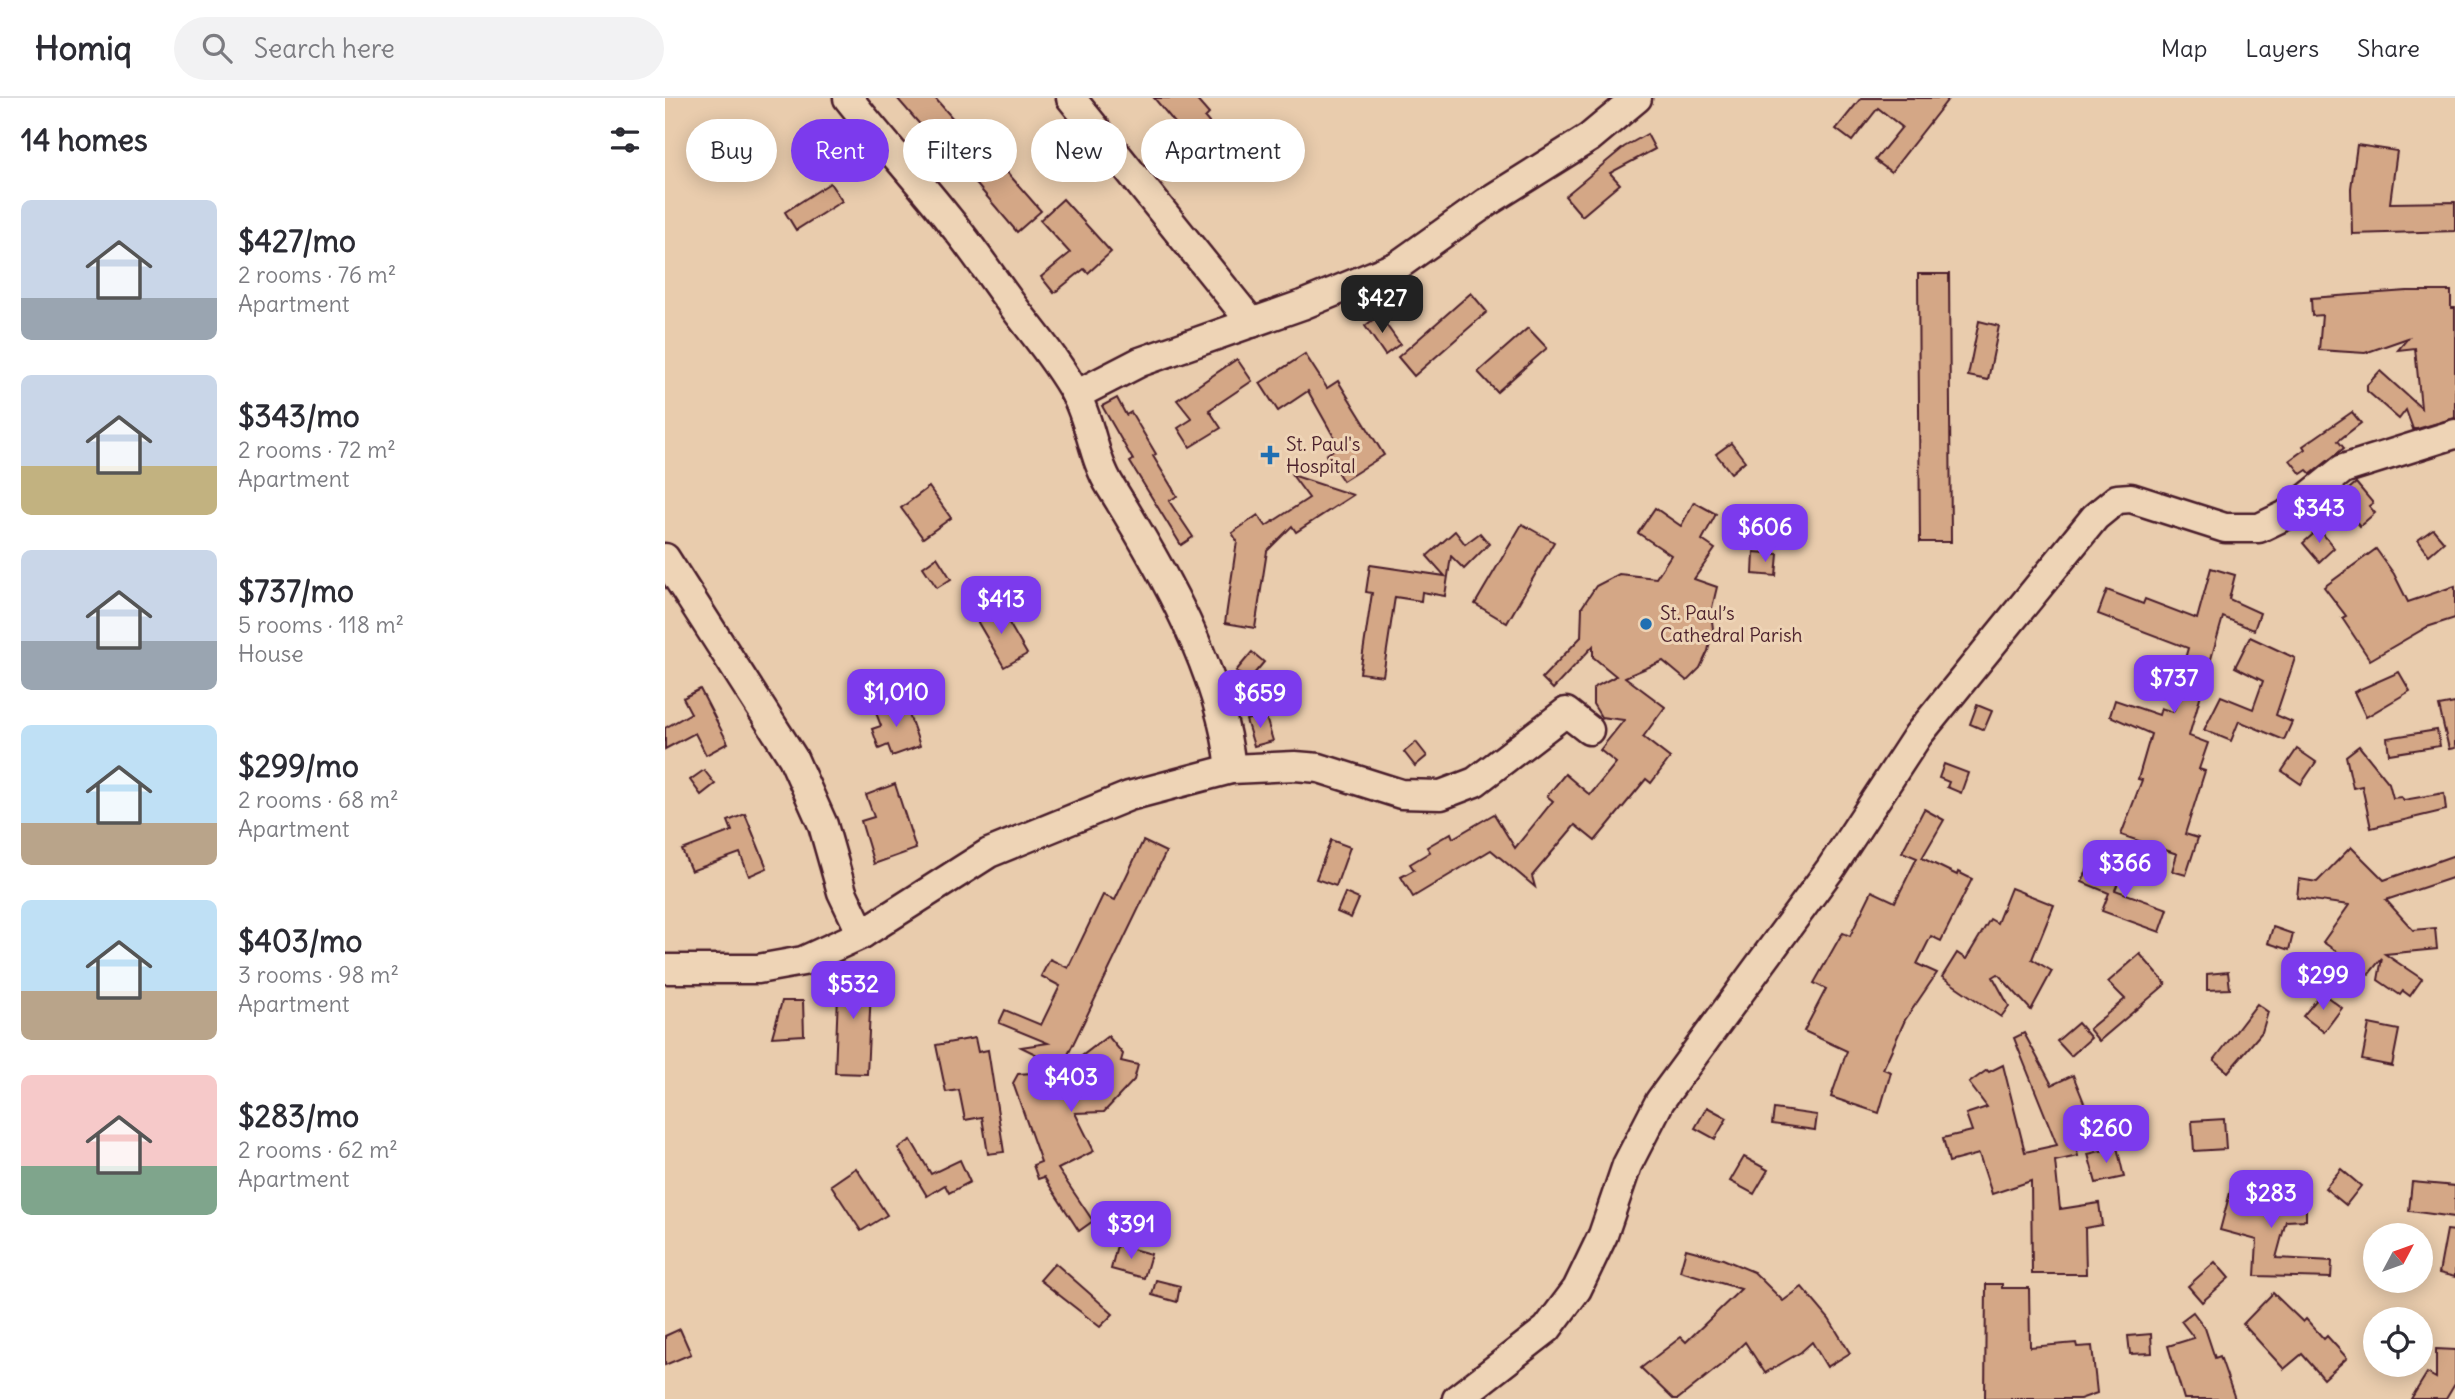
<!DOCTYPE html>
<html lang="en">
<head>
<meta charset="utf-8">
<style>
  body { margin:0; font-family:Delius,sans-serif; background:#f2f2f3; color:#2b2b33; height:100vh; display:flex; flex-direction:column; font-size:26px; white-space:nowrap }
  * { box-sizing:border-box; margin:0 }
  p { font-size:23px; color:#7c7c81 }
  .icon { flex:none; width:38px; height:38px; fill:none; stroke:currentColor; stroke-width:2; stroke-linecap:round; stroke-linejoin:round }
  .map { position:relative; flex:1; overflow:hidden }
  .panel { display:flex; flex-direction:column; background:#fff; width:665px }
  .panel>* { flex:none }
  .hud { position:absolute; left:21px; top:21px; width:665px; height:63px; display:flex; gap:14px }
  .needle { width:46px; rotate:49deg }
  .buttons { position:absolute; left:1698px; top:1125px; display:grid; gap:14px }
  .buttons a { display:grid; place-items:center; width:70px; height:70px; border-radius:50%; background:#fff; box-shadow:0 4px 18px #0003; font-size:35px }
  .price { position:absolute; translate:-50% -60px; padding:0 16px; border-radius:14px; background:#7c3aed; color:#fff; font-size:23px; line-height:46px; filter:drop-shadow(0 2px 4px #0008) }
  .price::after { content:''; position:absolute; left:50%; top:42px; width:21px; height:16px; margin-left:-10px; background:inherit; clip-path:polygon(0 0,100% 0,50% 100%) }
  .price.on { background:#222; color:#fff }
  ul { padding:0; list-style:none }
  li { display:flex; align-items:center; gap:21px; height:175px; padding:0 21px }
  li span { display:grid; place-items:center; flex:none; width:196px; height:140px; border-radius:10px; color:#555 }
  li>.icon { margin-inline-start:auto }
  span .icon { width:84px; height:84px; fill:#fffc; stroke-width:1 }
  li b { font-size:30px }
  h2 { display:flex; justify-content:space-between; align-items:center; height:84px; padding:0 21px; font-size:30px }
  .tag { padding:0 24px; border-radius:32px; background:#fff; box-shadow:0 4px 18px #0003; font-size:24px; line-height:63px }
  .tag.on { background:#7c3aed; color:#fff }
  header { display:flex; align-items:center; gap:42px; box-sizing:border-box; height:98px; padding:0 35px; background:#fff; border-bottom:2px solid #e1e1e2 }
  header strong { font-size:33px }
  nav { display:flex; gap:38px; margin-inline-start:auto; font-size:24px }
  .search { width:490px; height:63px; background:#f2f2f3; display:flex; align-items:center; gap:18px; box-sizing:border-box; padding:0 24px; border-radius:38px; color:#7c7c81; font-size:26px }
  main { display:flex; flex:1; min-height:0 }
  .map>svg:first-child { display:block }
  .building { fill:#d4a786; stroke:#4a1f2b; stroke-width:2 }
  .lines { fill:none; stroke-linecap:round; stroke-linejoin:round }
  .minor-casing { stroke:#4a1f2b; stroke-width:33 }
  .minor { stroke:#eed4b6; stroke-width:28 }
  .poi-dot { fill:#1f6fb2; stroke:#eed4b6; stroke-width:2.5 }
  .labels { text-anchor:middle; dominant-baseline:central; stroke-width:6; stroke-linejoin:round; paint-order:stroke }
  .poi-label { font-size:19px; fill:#4a1f2b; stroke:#eed4b6; text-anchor:start }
</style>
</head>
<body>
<header>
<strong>Homiq</strong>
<div class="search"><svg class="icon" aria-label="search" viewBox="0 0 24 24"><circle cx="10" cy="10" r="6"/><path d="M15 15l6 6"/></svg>Search here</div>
<nav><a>Map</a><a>Layers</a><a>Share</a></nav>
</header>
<main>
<section class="panel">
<h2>14 homes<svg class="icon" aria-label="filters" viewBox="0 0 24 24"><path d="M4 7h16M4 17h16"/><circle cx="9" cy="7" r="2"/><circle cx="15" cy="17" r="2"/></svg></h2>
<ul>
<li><span style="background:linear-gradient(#c9d6e8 70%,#9aa5b1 0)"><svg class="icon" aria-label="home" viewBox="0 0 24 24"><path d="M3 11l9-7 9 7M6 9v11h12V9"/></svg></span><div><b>$427/mo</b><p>2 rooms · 76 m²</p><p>Apartment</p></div></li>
<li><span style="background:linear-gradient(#c9d6e8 65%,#c2b280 0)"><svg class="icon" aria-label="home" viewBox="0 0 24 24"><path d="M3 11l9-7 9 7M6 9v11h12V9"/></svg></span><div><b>$343/mo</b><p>2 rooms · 72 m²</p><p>Apartment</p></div></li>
<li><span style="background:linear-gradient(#c9d6e8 65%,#9aa5b1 0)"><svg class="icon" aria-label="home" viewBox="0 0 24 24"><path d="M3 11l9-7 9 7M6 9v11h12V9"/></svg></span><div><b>$737/mo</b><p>5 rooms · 118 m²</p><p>House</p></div></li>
<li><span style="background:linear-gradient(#bfe0f5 70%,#b9a48a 0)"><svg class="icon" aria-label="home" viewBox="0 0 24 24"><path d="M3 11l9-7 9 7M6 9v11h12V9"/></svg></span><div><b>$299/mo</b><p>2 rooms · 68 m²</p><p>Apartment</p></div></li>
<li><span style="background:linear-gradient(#bfe0f5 65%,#b9a48a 0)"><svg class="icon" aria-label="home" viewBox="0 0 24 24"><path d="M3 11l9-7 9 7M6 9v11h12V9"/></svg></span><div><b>$403/mo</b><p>3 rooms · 98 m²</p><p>Apartment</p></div></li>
<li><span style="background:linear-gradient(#f6c9c9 65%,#7fa58c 0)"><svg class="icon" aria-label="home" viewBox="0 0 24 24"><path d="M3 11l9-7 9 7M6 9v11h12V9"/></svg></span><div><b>$283/mo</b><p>2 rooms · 62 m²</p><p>Apartment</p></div></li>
</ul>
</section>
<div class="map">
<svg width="1790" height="1301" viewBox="0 0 1790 1301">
  <rect width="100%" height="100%" fill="#e9ccad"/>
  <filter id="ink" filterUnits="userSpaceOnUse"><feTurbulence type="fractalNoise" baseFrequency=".0143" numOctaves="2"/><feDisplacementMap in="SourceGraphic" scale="14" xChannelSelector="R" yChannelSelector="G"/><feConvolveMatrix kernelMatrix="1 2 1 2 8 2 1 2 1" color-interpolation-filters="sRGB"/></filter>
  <g filter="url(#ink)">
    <g class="building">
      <polygon points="232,0 270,0 302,37 306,33 376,113 352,134 280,49 277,52"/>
      <polygon points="489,0 530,0 544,16 540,20 566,51 550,64 524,33 520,37"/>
      <polygon points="1196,0 1284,0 1226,74 1210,62 1237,29 1213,10 1187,43 1171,31"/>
      <polygon points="982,36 990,51 945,75 955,86 917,118 900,98 959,49"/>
      <polygon points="1692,47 1732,53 1725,105 1790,104 1790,133 1687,136 1686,90"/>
      <polygon points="165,85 177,103 131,132 120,114"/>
      <polygon points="398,101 446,154 423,175 419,171 389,195 376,179 405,155 375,122"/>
      <polygon points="1253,176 1284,176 1286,444 1255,444"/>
      <polygon points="1742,193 1786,193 1786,210 1790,210 1790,320 1752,331 1748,331 1741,312 1734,321 1702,293 1702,287 1715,273 1756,310 1750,250 1733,252 1743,240 1700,255 1654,252 1657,217 1647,218 1646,200"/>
      <polygon points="806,195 822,214 749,278 733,259"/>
      <polygon points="714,217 735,246 720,257 700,228"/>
      <polygon points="1314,223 1334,228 1323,282 1303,278"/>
      <polygon points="863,230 882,250 832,294 813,274"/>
      <polygon points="640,256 662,290 673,283 719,357 678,383 661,357 674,348 643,293 613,313 595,285"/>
      <polygon points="572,261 587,283 544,312 556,330 525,349 513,330 527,321 512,302"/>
      <polygon points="452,300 461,317 466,314 491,356 488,358 512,398 504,403 528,439 516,447 465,364 468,362 437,308"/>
      <polygon points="1687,314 1696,325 1673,343 1679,350 1646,376 1642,372 1636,376 1625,362 1640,351 1638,348"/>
      <polygon points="1066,345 1080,363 1066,375 1051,356"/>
      <polygon points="627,377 688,397 631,434 627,428 602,453 590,530 560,525 572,443 567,435 593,417 601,428 644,400"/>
      <polygon points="1691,385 1708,405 1704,408 1710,415 1695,428 1672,401"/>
      <polygon points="264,389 286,420 258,440 236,410"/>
      <polygon points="1029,404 1051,416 1037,442 1050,451 1029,481 1052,489 1046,514 1048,531 1043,553 1035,570 1022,583 998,563 960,579 1000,609 978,639 1005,660 986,685 981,681 930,743 910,727 867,778 870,789 826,752 748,799 736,779 749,772 745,766 765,754 762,749 786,735 788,740 829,716 850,750 888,703 882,698 900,676 925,697 951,665 935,652 959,622 936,619 928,606 928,590 951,578 928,559 928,548 888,591 877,580 916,539 917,509 931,488 954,476 991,480 1006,457 973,435 990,410 1016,428"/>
      <polygon points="857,426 889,444 842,525 810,506"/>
      <polygon points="1654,431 1669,450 1654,464 1638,445"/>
      <polygon points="1768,431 1779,444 1764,457 1753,442"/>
      <polygon points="790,433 800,446 815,435 824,446 799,471 786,458 780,498 757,494 756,503 730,499 718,578 695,575 707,495 701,494 705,467 780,478 762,458"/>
      <polygon points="1711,451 1729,476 1743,504 1790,488 1790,520 1762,529 1705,562 1677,520 1681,518 1659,489"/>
      <polygon points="1089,454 1113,456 1111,478 1088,476"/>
      <polygon points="272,459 286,481 272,490 258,469"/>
      <polygon points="1546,470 1570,477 1564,501 1595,515 1589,532 1558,519 1524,638 1543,645 1534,671 1540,673 1520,736 1533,740 1521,777 1507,773 1512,756 1456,737 1477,682 1473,681 1486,636 1445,618 1450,602 1494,617 1496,610 1508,614 1523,580 1515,578 1523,550 1433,516 1442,492 1478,506 1480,501 1532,521"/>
      <polygon points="334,508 362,556 339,569 311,521"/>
      <polygon points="1585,539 1630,560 1611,617 1627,624 1619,642 1574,623 1566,643 1539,632 1556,598 1588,611 1598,583 1570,569"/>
      <polygon points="587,554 599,564 583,583 571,573"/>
      <polygon points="1734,574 1745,593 1701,619 1689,594"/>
      <polygon points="35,591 63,645 41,657 30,635 0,651 0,630 26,615 18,600"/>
      <polygon points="239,602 255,648 227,658 223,647 214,651 207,631 216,628 210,612"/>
      <polygon points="1790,605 1790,650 1784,651 1774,608"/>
      <polygon points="1312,607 1327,613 1319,632 1305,626"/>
      <polygon points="600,616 608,643 589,648 581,622"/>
      <polygon points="1772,632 1775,648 1724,656 1722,640"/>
      <polygon points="751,644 762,658 750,668 739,654"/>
      <polygon points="1694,648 1724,685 1728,700 1736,699 1739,702 1779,695 1781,712 1706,730 1697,688 1688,690 1681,658"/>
      <polygon points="1632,651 1651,664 1636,686 1617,673"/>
      <polygon points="1279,666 1303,675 1296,695 1282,689 1284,684 1274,680"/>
      <polygon points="39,672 50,686 36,697 25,682"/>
      <polygon points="230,686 251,751 209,766 196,723 209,719 201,697"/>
      <polygon points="1259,711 1279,722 1257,760 1292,777 1293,774 1307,781 1276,843 1266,838 1252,866 1272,875 1240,922 1218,971 1226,974 1214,1015 1166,999 1182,953 1139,933 1161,891 1149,885 1175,839 1178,835 1185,838 1207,793 1230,804 1252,760 1237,754"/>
      <polygon points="80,716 102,770 84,778 75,755 26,773 17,752 67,733 63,723"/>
      <polygon points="666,742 685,749 671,788 651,781"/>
      <polygon points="478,743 501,754 397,969 356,949 383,945 334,925 340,912 376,927 395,888 376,878 385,861 403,870 438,797 450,802"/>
      <polygon points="1686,749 1719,782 1790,757 1790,779 1721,802 1748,832 1770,830 1772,851 1720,856 1757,881 1745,898 1738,893 1735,897 1713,882 1717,860 1704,876 1658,844 1684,807 1632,800 1634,781 1652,784"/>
      <polygon points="1425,765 1456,778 1450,792 1503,811 1495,834 1437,813 1444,795 1417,784"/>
      <polygon points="1346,790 1389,807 1367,861 1387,873 1366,912 1333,876 1328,879 1344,908 1336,919 1277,879 1292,855 1301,861 1325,821 1332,825"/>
      <polygon points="680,795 694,801 686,820 672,814"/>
      <polygon points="1608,829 1628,836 1624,852 1603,845"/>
      <polygon points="1475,856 1501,886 1434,943 1424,931 1460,901 1443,884"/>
      <polygon points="174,870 207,871 202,976 170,975"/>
      <polygon points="1563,874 1565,891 1542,892 1542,876"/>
      <polygon points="1657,895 1677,910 1659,934 1638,918"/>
      <polygon points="117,903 138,903 139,937 107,939"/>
      <polygon points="1592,906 1603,914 1597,934 1563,974 1549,962"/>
      <polygon points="1413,925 1426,940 1406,958 1392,943"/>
      <polygon points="1704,926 1734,932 1727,968 1697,962"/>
      <polygon points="1359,935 1387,987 1408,977 1422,1012 1404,1019 1413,1058 1390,1063 1395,1111 1434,1105 1437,1127 1420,1130 1421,1176 1367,1176 1366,1083 1327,1096 1314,1056 1284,1064 1278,1040 1307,1033 1301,1016 1322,1009 1304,985 1322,972 1324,974 1338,967 1360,1054 1392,1047 1349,940"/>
      <polygon points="443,938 458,956 456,963 473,967 469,982 439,1014 410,1015 429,1053 393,1071 428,1123 414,1133 379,1079 373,1081 368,1067 376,1064 348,985 353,976 396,973 394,975 403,972 400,971"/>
      <polygon points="310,940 313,954 323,952 339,1054 323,1056 317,1019 300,1022 294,992 281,994 271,947"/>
      <polygon points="1042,1009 1062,1020 1050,1041 1030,1030"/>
      <polygon points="1109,1011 1152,1017 1150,1032 1107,1026"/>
      <polygon points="1559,1021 1561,1051 1529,1053 1527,1023"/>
      <polygon points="246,1042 266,1076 295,1062 305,1084 284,1095 280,1087 262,1098 233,1050"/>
      <polygon points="1452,1049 1459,1079 1431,1085 1423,1056"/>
      <polygon points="1079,1059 1103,1072 1089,1096 1065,1083"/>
      <polygon points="191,1070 222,1117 196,1133 166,1087"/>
      <polygon points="1676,1071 1696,1088 1681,1107 1660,1090"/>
      <polygon points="1747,1084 1790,1088 1790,1119 1744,1113"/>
      <polygon points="1567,1087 1615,1100 1615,1093 1641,1093 1641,1122 1621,1123 1611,1160 1667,1163 1666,1180 1590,1178 1592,1142 1555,1132"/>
      <polygon points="1782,1132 1790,1133 1790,1179 1774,1175"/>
      <polygon points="452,1147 486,1156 479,1180 446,1171"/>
      <polygon points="1021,1151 1058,1161 1089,1174 1118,1203 1137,1189 1164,1221 1185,1255 1162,1269 1147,1244 1136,1254 1100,1275 1080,1244 1057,1266 1013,1301 1008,1301 976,1270 1016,1239 1021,1244 1076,1191 1015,1173"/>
      <polygon points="1550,1164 1564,1180 1537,1204 1523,1188"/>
      <polygon points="390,1165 448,1216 435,1229 375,1182"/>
      <polygon points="491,1182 515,1188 512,1204 487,1197"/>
      <polygon points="1321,1186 1337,1186 1337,1190 1364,1190 1365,1249 1411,1245 1412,1249 1427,1248 1432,1295 1415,1301 1320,1301"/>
      <polygon points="1608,1195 1638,1224 1641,1221 1659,1241 1662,1238 1682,1260 1659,1281 1637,1256 1619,1271 1578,1226"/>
      <polygon points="1528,1214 1540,1230 1550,1260 1555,1258 1570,1301 1519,1301 1503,1248 1529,1240 1516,1223"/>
      <polygon points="15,1231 26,1256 0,1267 0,1238"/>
      <polygon points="1486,1236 1487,1255 1465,1256 1463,1238"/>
      <polygon points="1771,1251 1790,1252 1790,1286 1781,1301 1746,1301 1762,1275 1771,1280"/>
    </g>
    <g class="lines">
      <defs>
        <g id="minor">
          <path d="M183,0C216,42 252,81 285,123C307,149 325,177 345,204C367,234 392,262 410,295C426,324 428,361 446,389C497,471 556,573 566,671"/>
          <polyline points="406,0 587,225"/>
          <polyline points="411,297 475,264 637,207 732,168 822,104 924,40 972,0"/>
          <polyline points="0,460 128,660 158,727 177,794 197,836 138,863 93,871 0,871"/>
          <polyline points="197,836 324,755 464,698 566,671 630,668 654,670 736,696 776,697 810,684 901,614 924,632"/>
          <polyline points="792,1301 882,1231 912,1191 938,1137 962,1067 995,1003 1166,770 1253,637 1430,419 1452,401 1466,400 1560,430 1594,430 1621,417 1678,371 1790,336"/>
        </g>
      </defs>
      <use href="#minor" class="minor-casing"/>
      <use href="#minor" class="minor"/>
    </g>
  </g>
  <g class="poi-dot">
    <path d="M601.5 346.5h7v7h7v7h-7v7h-7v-7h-7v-7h7z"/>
    <circle cx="981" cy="526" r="7"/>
  </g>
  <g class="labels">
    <g class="poi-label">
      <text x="621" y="346">St. Paul's<tspan x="621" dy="22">Hospital</tspan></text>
      <text x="995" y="515">St. Paul’s<tspan x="995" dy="22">Cathedral Parish</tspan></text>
    </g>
  </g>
</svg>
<div class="buttons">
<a><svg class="needle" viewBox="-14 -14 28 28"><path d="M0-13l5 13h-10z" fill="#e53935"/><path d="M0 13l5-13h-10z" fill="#7c7c81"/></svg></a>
<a><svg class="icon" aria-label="locate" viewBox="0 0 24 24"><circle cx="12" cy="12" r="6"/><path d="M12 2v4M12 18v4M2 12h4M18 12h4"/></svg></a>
</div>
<b class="price on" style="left:717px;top:237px">$427</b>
<b class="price" style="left:1654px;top:447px">$343</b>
<b class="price" style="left:1100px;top:466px">$606</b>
<b class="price" style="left:336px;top:538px">$413</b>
<b class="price" style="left:1509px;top:617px">$737</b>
<b class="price" style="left:231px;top:631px">$1,010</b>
<b class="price" style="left:595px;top:632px">$659</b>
<b class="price" style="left:1460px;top:802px">$366</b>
<b class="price" style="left:1658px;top:914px">$299</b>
<b class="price" style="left:188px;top:923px">$532</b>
<b class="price" style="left:406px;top:1016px">$403</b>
<b class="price" style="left:1441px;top:1067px">$260</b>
<b class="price" style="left:1606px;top:1132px">$283</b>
<b class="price" style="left:466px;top:1163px">$391</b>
<div class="hud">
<a class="tag">Buy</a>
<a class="tag on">Rent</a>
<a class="tag">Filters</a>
<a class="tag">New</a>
<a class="tag">Apartment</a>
</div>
</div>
</main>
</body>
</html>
